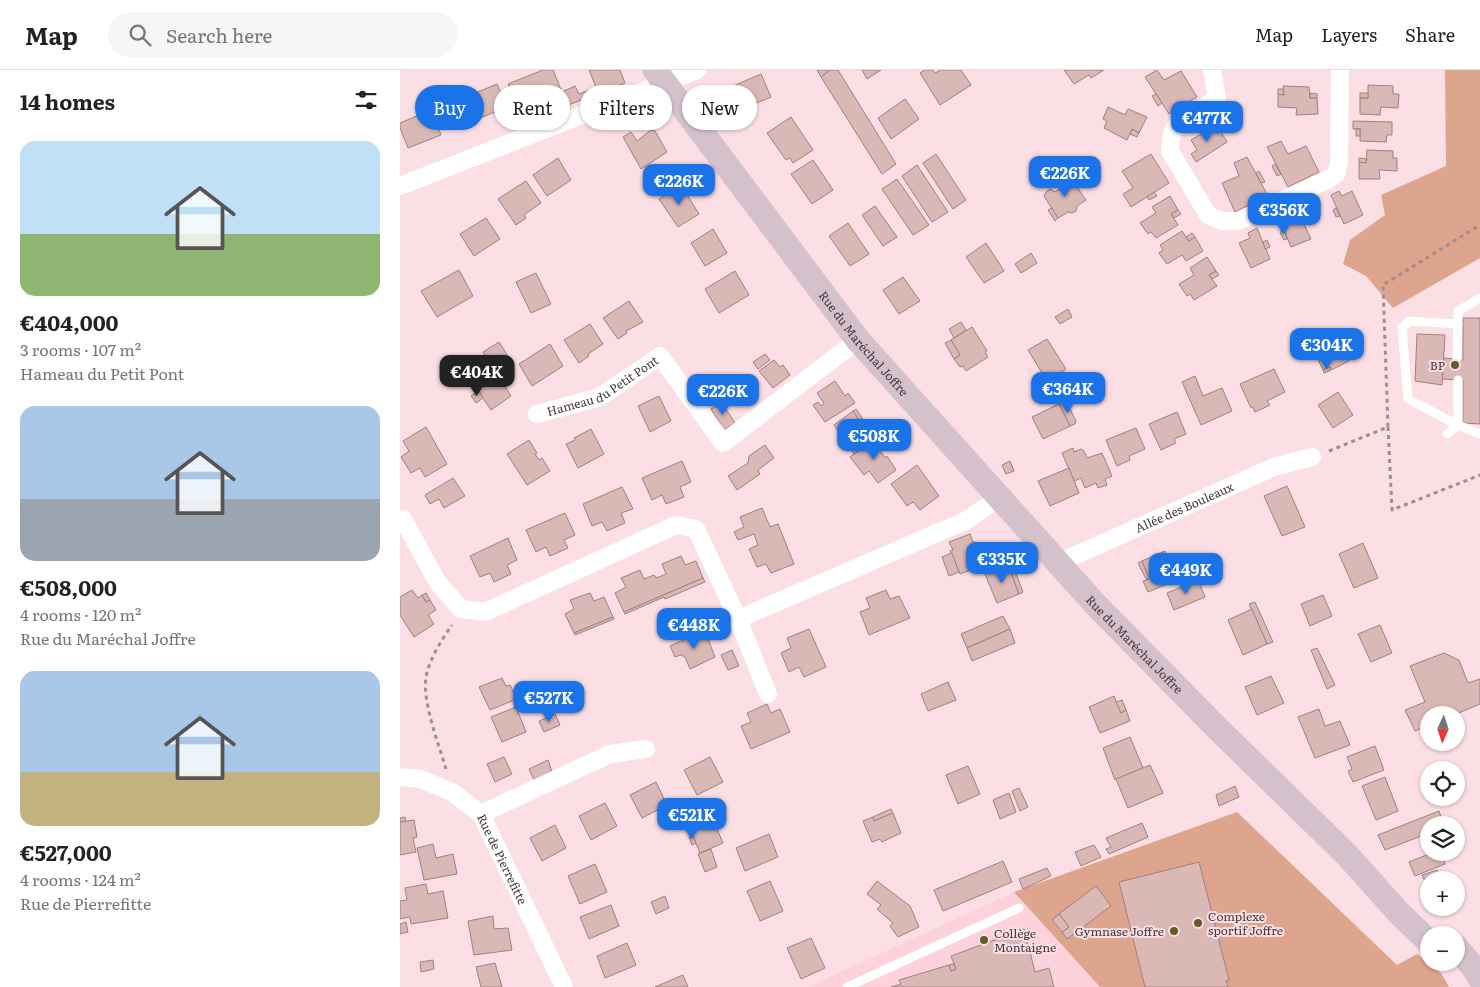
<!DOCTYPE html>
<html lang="en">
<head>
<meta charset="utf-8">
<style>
  body { margin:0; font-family:Literata,serif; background:#f6f6f6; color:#222; height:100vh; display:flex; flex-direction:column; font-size:19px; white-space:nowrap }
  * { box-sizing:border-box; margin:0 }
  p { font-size:16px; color:#767676 }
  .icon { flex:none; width:28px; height:28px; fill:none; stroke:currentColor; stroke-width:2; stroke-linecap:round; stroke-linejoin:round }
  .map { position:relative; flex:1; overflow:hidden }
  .panel { display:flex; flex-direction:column; background:#fff; width:400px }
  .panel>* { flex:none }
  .banner { position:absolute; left:15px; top:15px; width:475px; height:45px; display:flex; gap:10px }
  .needle { width:32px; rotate:183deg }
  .tools { position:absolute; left:1020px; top:636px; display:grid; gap:10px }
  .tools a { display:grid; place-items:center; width:45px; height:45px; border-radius:50%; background:#fff; box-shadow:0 1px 4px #0004; font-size:25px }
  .price { position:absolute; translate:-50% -42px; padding:0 11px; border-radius:10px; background:#1a73e8; color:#fff; font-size:16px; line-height:32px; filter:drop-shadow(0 1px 2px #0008) }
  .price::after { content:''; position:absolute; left:50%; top:30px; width:15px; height:11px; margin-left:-8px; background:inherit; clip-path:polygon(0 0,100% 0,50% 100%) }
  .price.current { background:#222; color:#fff }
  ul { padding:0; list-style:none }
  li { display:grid; align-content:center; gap:10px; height:265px; padding:0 20px }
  li span { display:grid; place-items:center; height:155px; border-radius:15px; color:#555 }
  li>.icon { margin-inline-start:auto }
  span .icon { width:90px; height:90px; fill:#fffc; stroke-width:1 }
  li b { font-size:21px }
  h2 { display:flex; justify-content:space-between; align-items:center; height:60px; padding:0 20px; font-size:21px }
  .chip { padding:0 18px; border-radius:22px; background:#fff; box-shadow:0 1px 4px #0004; font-size:18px; line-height:45px }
  .chip.current { background:#1a73e8; color:#fff }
  header { display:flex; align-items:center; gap:30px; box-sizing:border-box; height:70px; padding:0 25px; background:#fff; border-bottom:1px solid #e0e0e0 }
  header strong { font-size:24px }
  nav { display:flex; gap:28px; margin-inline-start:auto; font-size:18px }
  .search { width:350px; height:45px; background:#f6f6f6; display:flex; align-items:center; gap:12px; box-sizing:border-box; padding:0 18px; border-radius:28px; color:#767676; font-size:19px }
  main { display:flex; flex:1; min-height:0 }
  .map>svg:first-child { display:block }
  .built { fill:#fdd2dc }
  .green { fill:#dda58e }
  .building { fill:#dab8b6; stroke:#9f807e }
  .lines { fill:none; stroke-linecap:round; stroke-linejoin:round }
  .path { stroke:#a18c91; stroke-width:3; stroke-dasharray:4 4; stroke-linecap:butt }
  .lane { stroke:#fff; stroke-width:9 }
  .street { stroke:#fff; stroke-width:18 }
  .secondary { stroke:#d5c1cc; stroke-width:25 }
  .poi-dot { fill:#615c28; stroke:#fbdfe5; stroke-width:2 }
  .labels { text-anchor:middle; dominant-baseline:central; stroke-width:4; stroke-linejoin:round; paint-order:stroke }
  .street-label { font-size:12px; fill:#45383b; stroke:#fbdfe5 }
  .poi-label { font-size:12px; fill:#45383b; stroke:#fbdfe5; text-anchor:end }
</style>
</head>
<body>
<header>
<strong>Map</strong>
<div class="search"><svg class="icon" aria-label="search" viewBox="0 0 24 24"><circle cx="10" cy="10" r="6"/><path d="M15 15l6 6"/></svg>Search here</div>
<nav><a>Map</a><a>Layers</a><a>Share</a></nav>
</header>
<main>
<section class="panel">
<h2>14 homes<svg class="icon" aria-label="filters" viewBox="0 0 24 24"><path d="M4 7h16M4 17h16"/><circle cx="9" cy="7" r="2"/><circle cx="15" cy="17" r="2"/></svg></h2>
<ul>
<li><span style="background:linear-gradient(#bfe0f5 60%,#8fb573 0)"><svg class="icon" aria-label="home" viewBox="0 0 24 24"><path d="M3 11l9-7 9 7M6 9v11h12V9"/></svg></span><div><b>€404,000</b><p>3 rooms · 107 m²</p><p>Hameau du Petit Pont</p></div></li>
<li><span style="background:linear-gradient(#a9c7e8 60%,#9aa5b1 0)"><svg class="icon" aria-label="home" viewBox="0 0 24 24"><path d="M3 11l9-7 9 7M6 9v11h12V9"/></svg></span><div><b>€508,000</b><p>4 rooms · 120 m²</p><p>Rue du Maréchal Joffre</p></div></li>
<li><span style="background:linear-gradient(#a9c7e8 65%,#c2b280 0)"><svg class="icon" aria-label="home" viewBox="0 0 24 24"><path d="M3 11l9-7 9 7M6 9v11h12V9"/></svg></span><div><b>€527,000</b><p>4 rooms · 124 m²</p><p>Rue de Pierrefitte</p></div></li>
</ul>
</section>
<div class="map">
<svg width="1080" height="917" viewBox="0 0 1080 917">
  <rect width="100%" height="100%" fill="#fbdfe5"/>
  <polygon class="built" points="614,822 700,917 408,917"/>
  <g class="green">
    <polygon points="1045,0 1080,0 1080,188 993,238 966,206 943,194 950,170 985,145 981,125 1046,96"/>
    <polygon points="837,742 997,895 1017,884 1041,903 1049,917 700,917 614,822"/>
  </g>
  <g class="building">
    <polygon points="153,0 162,22 175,16 179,24 196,17 189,0 220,0 225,13 122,53 108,14 143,0"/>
    <polygon points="417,0 430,0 421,7"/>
    <polygon points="430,0 438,0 496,94 482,104 421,7"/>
    <polygon points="462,0 481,0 467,9"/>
    <polygon points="525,0 533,0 535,3 541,0 561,0 571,15 540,35 520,3"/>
    <polygon points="664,0 704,0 691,8 689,5 674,14"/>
    <polygon points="757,0 764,10 781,1 797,27 769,44 745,7"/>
    <polygon points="361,4 371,27 340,40 331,17"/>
    <polygon points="97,14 107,37 68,53 58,30"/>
    <polygon points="968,15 993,16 993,24 999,24 998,38 981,37 980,45 960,44 960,28 968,28"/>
    <polygon points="883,16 909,17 910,28 917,28 918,44 896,45 897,38 878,37 878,24 884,25"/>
    <polygon points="878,19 883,19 884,25 878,24"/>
    <polygon points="910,23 917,24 917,28 910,28"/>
    <rect x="960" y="23" width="8" height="5"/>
    <polygon points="756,24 762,33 758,36 752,26"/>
    <polygon points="505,29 519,49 491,69 478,48"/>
    <polygon points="708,37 725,45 728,39 747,47 739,63 732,59 727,70 704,58 707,51 703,49"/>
    <polygon points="31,40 41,65 8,78 0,58 0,53"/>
    <polygon points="391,47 413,80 393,93 390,88 386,90 367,63"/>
    <polygon points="953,51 992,52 992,65 987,65 986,72 960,71 960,59 953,59"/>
    <polygon points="813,57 817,63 821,62 827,72 796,92 791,84 797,80 791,70"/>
    <polygon points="732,59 739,63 737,67 730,64"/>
    <rect x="956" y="59" width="4" height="7"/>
    <polygon points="251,60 255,61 267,82 241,99 223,67 231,62 237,71"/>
    <polygon points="881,71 888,84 906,76 919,102 888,117 867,77"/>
    <polygon points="967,80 993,81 993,88 997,88 997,101 979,100 980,109 959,109 959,92 966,93"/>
    <polygon points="536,84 566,130 553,139 523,93"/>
    <polygon points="751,84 769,113 731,137 723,124 733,118 722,101"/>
    <polygon points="847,87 868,126 835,142 822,113 839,106 834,93"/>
    <polygon points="158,88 171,110 147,126 133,105"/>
    <polygon points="959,88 967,89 966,93 959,92"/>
    <polygon points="413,90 433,120 412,134 391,104"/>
    <polygon points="875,94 881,104 877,106 872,96"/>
    <polygon points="517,95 548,142 532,152 502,106"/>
    <polygon points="859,101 865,112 861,113 856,103"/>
    <polygon points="670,107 686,130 677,136 676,141 672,143 668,142 658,148 644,126 646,122 650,119 655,122 661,118 659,114"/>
    <polygon points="497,109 529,155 513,165 482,119"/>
    <polygon points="126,111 141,133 124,145 126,148 116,155 98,129"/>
    <polygon points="281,115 299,144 278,157 259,129"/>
    <polygon points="939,121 942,126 952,121 963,145 944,154 931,125"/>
    <polygon points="754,122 757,126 749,130 747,127"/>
    <polygon points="770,126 778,140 771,144 778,155 756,168 751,162 748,164 740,153 756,143 752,137"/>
    <polygon points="475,136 497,167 483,176 462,145"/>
    <polygon points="652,138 658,148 655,151 648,140"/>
    <polygon points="936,138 940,146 936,147 933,140"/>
    <polygon points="778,140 781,144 774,148 771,144"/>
    <polygon points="899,144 911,169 891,177 879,148 885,145 888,150"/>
    <polygon points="86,148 100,169 74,186 60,164"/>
    <polygon points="448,153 469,184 450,196 429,166"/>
    <polygon points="857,158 870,189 851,198 839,173 850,168 848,163"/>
    <polygon points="313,159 327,183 305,196 291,173"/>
    <polygon points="884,160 887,169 884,170 880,162"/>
    <polygon points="782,161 789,171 795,167 803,181 786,191 782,185 767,194 759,183 763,180 760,175"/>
    <polygon points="792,163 795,167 789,171 786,167"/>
    <polygon points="867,170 870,177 865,179 863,172"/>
    <polygon points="586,173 604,201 584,213 566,187"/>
    <polygon points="631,183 637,193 621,203 615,194"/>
    <polygon points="807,187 816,201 809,205 817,216 794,230 790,224 787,226 779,214 794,205 790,198"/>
    <polygon points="59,200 73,226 37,247 21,221"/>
    <polygon points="335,201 349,225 319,243 305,219"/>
    <polygon points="816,201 819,205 812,209 809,205"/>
    <polygon points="136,203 151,234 131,243 116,212"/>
    <polygon points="503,207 520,231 499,244 483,220"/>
    <polygon points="229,231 243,252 226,261 227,263 218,269 203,248"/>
    <polygon points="668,239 672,247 660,254 655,247"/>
    <polygon points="1063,248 1080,248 1080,354 1063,353 1063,310 1042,309 1044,288 1063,290"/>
    <polygon points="561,252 566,260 554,268 549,259"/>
    <polygon points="190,254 203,274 188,284 189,286 179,293 164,270"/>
    <polygon points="572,257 587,281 585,282 588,287 566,301 563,296 560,297 554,289 560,285 551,270"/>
    <polygon points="1017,264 1045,265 1042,315 1015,311"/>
    <polygon points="937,267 945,283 941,284 934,269"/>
    <polygon points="647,269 666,299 647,311 628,280"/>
    <polygon points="934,269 941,284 945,283 949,291 931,300 930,297 923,300 913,279"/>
    <polygon points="551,270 560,285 554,289 545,273"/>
    <polygon points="99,272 108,286 92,296 83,282"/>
    <polygon points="150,274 163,296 132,316 119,294"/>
    <polygon points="365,284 370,290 358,299 353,292"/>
    <polygon points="374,290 380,297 383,295 390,305 373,318 359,301"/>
    <polygon points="92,297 99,307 96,309 102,317 104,315 111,326 91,340 71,311"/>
    <polygon points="930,297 931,300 924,303 923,300"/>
    <polygon points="874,299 885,322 867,331 870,335 855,342 853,337 851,338 840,314"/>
    <polygon points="795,306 803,326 822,318 832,341 801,355 782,312"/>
    <polygon points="99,307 104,315 102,317 96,309"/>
    <polygon points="435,311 445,326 448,323 455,333 425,352 413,335 418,332 421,336 424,333 417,323"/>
    <polygon points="79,321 83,328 76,333 71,326"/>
    <polygon points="938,322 953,345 933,358 918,335"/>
    <polygon points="312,324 317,331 308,336 304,330"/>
    <polygon points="259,326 271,351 250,362 238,336"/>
    <polygon points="662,332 667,333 676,351 675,354 670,356 659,334"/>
    <polygon points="322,333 335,353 324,360 311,339"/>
    <polygon points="659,334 670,356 643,369 632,347"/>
    <polygon points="456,339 464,351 460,352 453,341"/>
    <polygon points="453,341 460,352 464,351 476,369 454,384 434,355"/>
    <polygon points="777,342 786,364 774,369 776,373 761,380 749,354"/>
    <polygon points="26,357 47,394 25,407 20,398 11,403 1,387 9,381 3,371"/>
    <polygon points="736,358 745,379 729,386 730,390 717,396 706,370"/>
    <polygon points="191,359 204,384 178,398 166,374 175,370 174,368"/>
    <polygon points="480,366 485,375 479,379 485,388 487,386 496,400 478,413 469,401 464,405 450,387"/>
    <polygon points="129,370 137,383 135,384 139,390 142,388 150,401 127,415 107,384"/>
    <polygon points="365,375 374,388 358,400 360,404 337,420 328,406 348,393 349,386"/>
    <polygon points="673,378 674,382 681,379 684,381 687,388 702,383 712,406 705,409 707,415 698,418 696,413 685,418 681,408 674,411 662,383"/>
    <polygon points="282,391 291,412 280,417 284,427 266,434 262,425 252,430 242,408"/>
    <polygon points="610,391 614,401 606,404 602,395"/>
    <polygon points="517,395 539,426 520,440 513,432 507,436 491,414"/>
    <polygon points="669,398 679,423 650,436 638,411"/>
    <polygon points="53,408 65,426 44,438 39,429 30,434 25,425"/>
    <polygon points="887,416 905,457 882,466 864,426"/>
    <polygon points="222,417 233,439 221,443 225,453 207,461 202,452 192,456 183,434"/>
    <polygon points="362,438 370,457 378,454 394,494 371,503 366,494 357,497 349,479 358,475 354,464 338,470 334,462 344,457 340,447"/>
    <polygon points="165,443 175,465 164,470 168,478 150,486 146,477 136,482 126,460"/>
    <polygon points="570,464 573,472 575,472 584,495 560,504 550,481 553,480 549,472"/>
    <polygon points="108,468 117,490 107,495 111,504 94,512 90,503 80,507 70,486"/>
    <polygon points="963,473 978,508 954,518 939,484"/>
    <polygon points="765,481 777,510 748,522 743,511 749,509 742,491"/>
    <polygon points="552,483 559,502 549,506 542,487"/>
    <polygon points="281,486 285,495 296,491 303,508 224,542 215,523 226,517 221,508 240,500 244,509 254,505 256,508 266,504 262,494"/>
    <polygon points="742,491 749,509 746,509 738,493"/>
    <polygon points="608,494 619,524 597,533 585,504"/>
    <polygon points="615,501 623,522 619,524 611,502"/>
    <polygon points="303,508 305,512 265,529 264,527 225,544 224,542"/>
    <polygon points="798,510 805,527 774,540 767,523"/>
    <polygon points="12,520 18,528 22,525 26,532 30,530 36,540 28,545 34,554 14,567 0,545 0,527"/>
    <polygon points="486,520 490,529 499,526 510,548 469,565 460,542 470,538 466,528"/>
    <polygon points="26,523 30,530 26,532 22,525"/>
    <polygon points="190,523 194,531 204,527 213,547 174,563 165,544 174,539 170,530"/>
    <polygon points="923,525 932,546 910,556 901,534"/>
    <polygon points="855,532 873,572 867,574 849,534"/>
    <polygon points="852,539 867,574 843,585 828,550"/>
    <polygon points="603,546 610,559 567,578 561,564"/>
    <polygon points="213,547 214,549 175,565 174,563"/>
    <polygon points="980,555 992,583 971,592 958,564"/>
    <polygon points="409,559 426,597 404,607 399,597 389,602 381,583 391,578 387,568"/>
    <polygon points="610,559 615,573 572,591 567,578"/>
    <polygon points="304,561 306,565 304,566 306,570 308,569 315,587 290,599 285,587 281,585 275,587 270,576"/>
    <polygon points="917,578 935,615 927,619 911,580"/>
    <polygon points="332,580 339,596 328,600 321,585"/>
    <polygon points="1044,583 1059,590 1068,613 1080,609 1080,634 1054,645 1029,645 1029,655 1015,661 1005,640 1025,632 1010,596"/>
    <polygon points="871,606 884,633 857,645 845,617"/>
    <polygon points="102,608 106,616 110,615 117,629 90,640 79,617"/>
    <polygon points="548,612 556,630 528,641 521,624"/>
    <polygon points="714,626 721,643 726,640 730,651 700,663 689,637"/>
    <polygon points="722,630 726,640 721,643 716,632"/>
    <polygon points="367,634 371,643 380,639 390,662 351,679 341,656 351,652 347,643"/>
    <polygon points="116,637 126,662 102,672 91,647"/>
    <polygon points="919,639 925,656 940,651 950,675 915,688 898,647"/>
    <polygon points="155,644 160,655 144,662 139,651"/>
    <polygon points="730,667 743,698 715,710 703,678"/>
    <polygon points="975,676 984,700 953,712 948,701 952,699 947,687"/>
    <polygon points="104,687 112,704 95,712 87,694"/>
    <polygon points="310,687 323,712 297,725 284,700"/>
    <polygon points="148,690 152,702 134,710 129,699"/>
    <polygon points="750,695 763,723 728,738 716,709"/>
    <polygon points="568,696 580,724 558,734 546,705"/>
    <polygon points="985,707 998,741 976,750 962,716"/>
    <polygon points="256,712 267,735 242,748 230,725"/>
    <polygon points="835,716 839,727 819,736 816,725"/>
    <polygon points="619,718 628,737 620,741 612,721"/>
    <polygon points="609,723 616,742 600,749 593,730"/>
    <polygon points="205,733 217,756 191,770 179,746"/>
    <polygon points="491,739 493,743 474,751 473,747"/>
    <polygon points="1039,741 1044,755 1029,755 1029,763 985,780 978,765"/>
    <polygon points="493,743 501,763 482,772 480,769 472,772 463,751 473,747 474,751"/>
    <polygon points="311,745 323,773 300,783 288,755"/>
    <polygon points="5,747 6,751 0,752 0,748"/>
    <polygon points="14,750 17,767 13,768 16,782 0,785 0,752"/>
    <polygon points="742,753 748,767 709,784 706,779 711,777 706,768"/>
    <polygon points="155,755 166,778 142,791 130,768"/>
    <polygon points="369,764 378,787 345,801 336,778"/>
    <polygon points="292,765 296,773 292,775 289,767"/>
    <polygon points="33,774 36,788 53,784 57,804 24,810 17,778"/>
    <polygon points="694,775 701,787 681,796 675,782"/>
    <polygon points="311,779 317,797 305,802 298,784"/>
    <polygon points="1034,782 1041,782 1045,794 1015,806 1009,792"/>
    <polygon points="603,791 612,812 543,841 534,820"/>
    <polygon points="799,792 829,910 826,911 828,917 745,917 719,812"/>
    <polygon points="195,794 207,822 180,834 168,806"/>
    <polygon points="647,798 651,806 623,819 619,809"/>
    <polygon points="1037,800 1042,810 1029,810 1029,820 1022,805"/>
    <polygon points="370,811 383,841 360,851 347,821"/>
    <polygon points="477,811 510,836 519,857 498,867 490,856 493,853 477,839 481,835 467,824"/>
    <polygon points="26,814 28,824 43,821 48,848 11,854 10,847 0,849 0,831 7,830 5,818"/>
    <polygon points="696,816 711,836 667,869 662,862 669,857 659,844"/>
    <polygon points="265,826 269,838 256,844 251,832"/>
    <polygon points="211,835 219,856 189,869 180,847"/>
    <polygon points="659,844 669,857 662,862 652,850"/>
    <polygon points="93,846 94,859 108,858 112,880 74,885 68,851"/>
    <polygon points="6,852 8,862 0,864 0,854"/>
    <polygon points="624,859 635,902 649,898 654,917 491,917 501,914 499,910 549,895 551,901 556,899 551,886"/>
    <polygon points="411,868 425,898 401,909 387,878"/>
    <polygon points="227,873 236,895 205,908 197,886"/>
    <polygon points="33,890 34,899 21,902 20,892"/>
    <polygon points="95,893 102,917 81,917 76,897"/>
    <polygon points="554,894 556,899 551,901 549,895"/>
    <polygon points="283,905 288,917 255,917"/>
  </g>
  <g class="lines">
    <g class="path">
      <polyline points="988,357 992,440 1080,405"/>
      <polyline points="929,381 988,357 983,215 1080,155"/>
      <path d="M46,699C39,675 22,632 26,607C29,590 42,569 52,555"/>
    </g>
    <g class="lane">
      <polyline points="1057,289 1058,241 1080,228"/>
      <polyline points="1058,310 1058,355 1080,364"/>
      <polyline points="1047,364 1058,355 1008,329 1002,258 1009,251 1058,254"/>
      <polyline points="447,917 619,838"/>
    </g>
    <g class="street">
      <polyline points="812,0 817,28 774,58 771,69 770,81 808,145 822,151 838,151 929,109 936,104 939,93 940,0"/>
      <polyline points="0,116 297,0"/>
      <path id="s1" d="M137,344L200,327L260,286L323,373L458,270"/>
      <polyline points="3,449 38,513 61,539 85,542 276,455 296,459 338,549 565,451 599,428"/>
      <path id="s2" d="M658,493L874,397L912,387"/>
      <polyline points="338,549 368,624"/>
      <path id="s3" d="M0,707L20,709L52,722L81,744L164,917"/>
      <polyline points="81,744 210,684 246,679"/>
    </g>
    <g class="secondary">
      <path id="s4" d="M255,0L458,270L696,535L817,658L947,785L999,843L1029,872"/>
      <polyline points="1056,877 1073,897 1080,908"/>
    </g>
  </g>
  <g class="poi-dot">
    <circle cx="1055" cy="295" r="5"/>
    <circle cx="798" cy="853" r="5"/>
    <circle cx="774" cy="861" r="5"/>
    <circle cx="584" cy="870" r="5"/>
  </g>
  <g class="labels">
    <g class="street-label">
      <text stroke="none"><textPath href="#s4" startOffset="344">Rue du Maréchal Joffre</textPath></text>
      <text stroke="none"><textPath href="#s1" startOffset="72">Hameau du Petit Pont</textPath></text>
      <text stroke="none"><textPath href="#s2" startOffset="138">Allée des Bouleaux</textPath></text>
      <text stroke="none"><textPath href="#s4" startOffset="749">Rue du Maréchal Joffre</textPath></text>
      <text stroke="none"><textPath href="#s3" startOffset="141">Rue de Pierrefitte</textPath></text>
    </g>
    <g class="poi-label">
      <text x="1045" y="295">BP</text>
      <text x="808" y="846" text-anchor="start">Complexe<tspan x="808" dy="14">sportif Joffre</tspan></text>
      <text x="764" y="861">Gymnase Joffre</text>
      <text x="594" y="863" text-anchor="start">Collège<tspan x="594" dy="14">Montaigne</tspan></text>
    </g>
  </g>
</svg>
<div class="tools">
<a><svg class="needle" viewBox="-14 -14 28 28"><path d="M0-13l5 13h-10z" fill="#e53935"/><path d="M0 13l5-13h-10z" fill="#767676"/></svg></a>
<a><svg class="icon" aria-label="locate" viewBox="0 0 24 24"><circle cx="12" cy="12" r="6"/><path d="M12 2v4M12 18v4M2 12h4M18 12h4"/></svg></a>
<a><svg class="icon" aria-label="layers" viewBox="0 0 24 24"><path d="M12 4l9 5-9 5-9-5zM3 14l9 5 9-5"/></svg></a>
<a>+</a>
<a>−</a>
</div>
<b class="price" style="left:807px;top:73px">€477K</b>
<b class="price" style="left:665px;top:128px">€226K</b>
<b class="price" style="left:279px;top:136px">€226K</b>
<b class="price" style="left:884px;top:165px">€356K</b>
<b class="price" style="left:927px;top:300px">€304K</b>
<b class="price current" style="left:77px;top:327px">€404K</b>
<b class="price" style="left:668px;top:344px">€364K</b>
<b class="price" style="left:323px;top:346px">€226K</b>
<b class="price" style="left:474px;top:391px">€508K</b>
<b class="price" style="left:602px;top:514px">€335K</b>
<b class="price" style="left:786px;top:525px">€449K</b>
<b class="price" style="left:294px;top:580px">€448K</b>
<b class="price" style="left:149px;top:653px">€527K</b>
<b class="price" style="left:292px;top:770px">€521K</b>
<div class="banner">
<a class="chip current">Buy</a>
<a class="chip">Rent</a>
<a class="chip">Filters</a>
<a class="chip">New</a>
</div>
</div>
</main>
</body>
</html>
